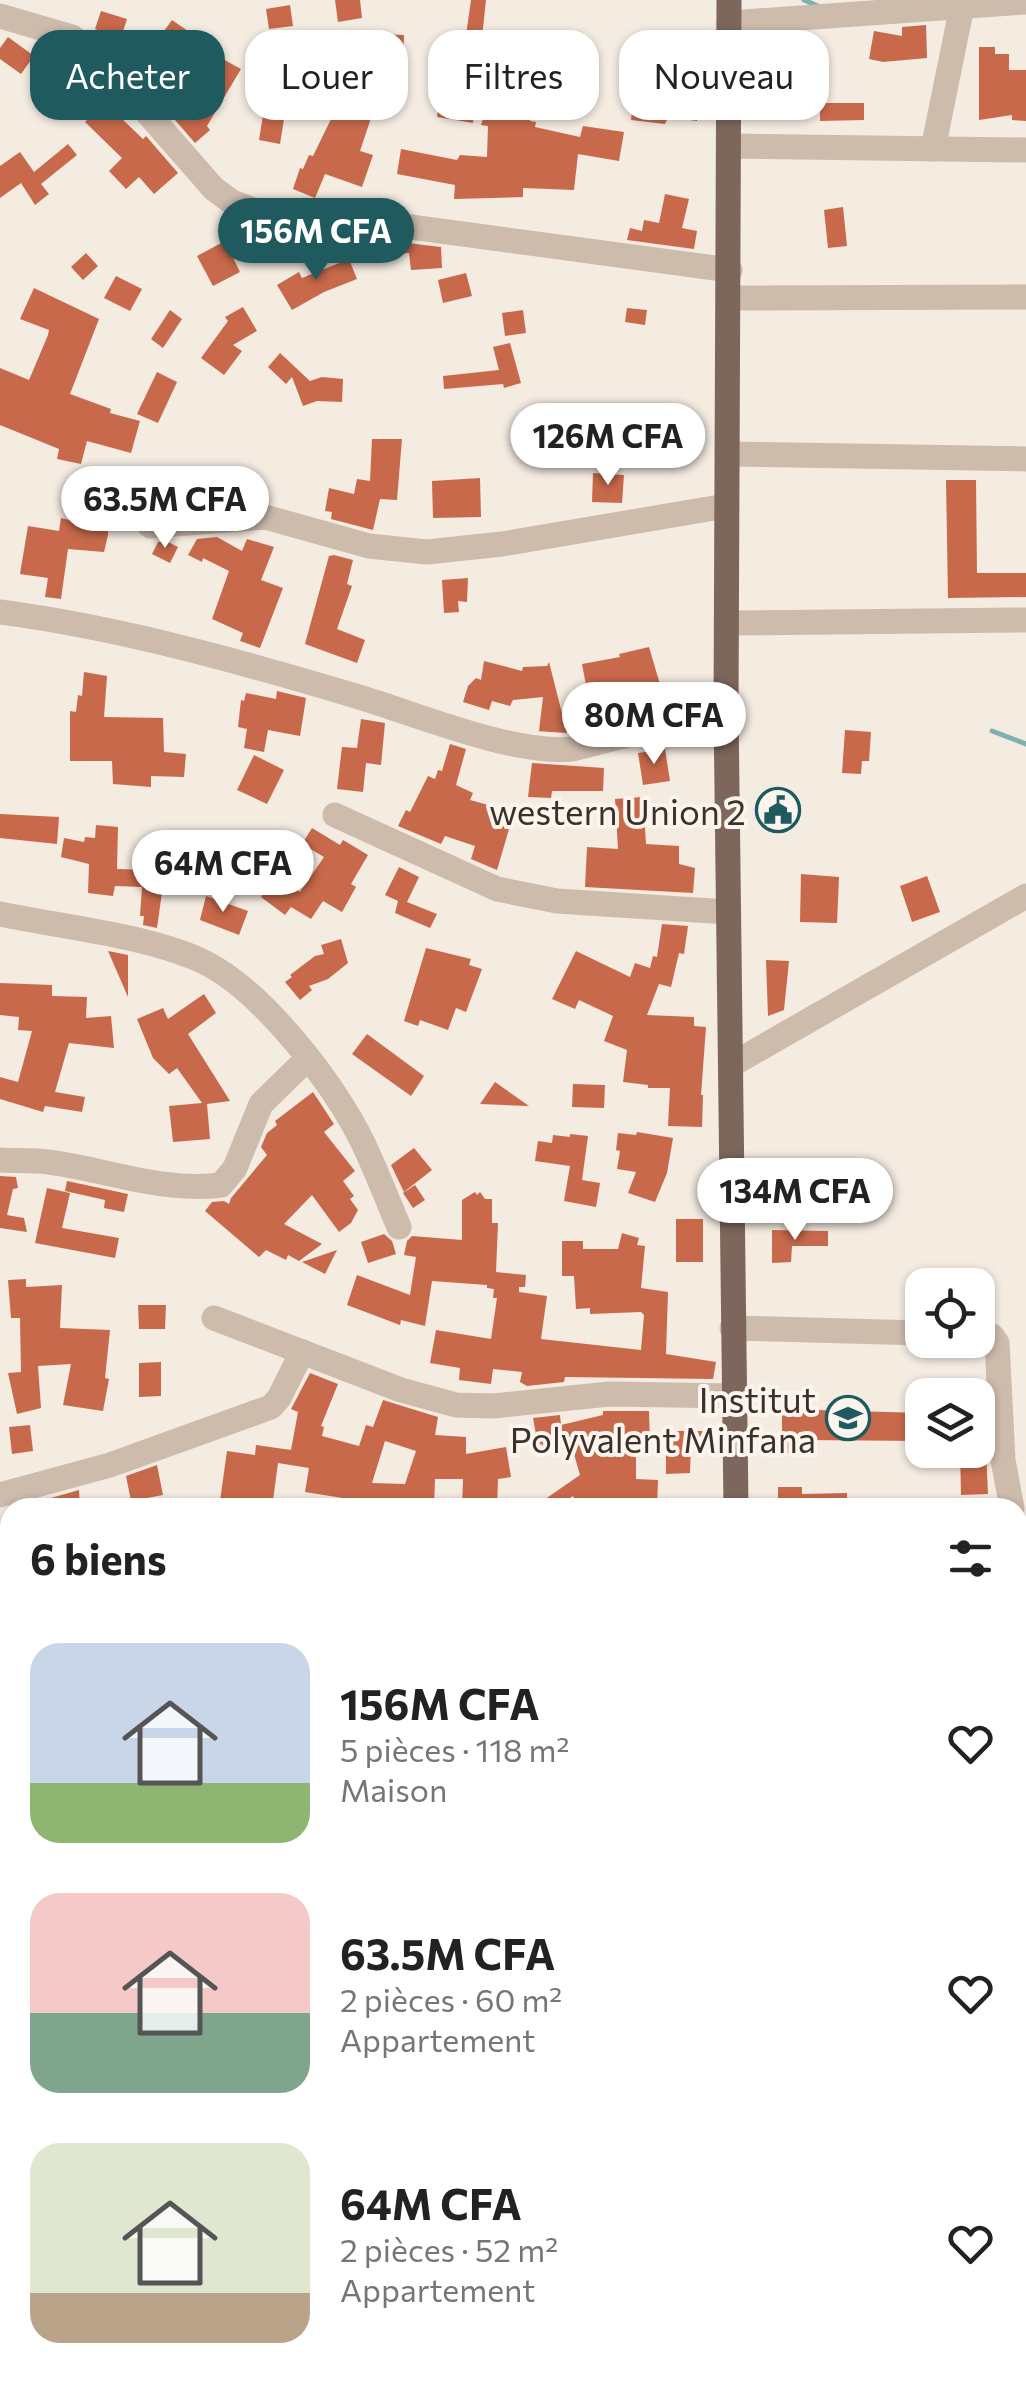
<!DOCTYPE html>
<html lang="fr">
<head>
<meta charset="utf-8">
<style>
  body { margin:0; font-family:Commissioner,sans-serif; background:#f2f2f2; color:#222; height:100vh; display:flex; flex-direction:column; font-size:38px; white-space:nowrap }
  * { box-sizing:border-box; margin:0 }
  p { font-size:32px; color:#767676 }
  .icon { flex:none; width:55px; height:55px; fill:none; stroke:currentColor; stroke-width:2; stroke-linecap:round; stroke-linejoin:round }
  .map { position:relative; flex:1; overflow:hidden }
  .drawer { position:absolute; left:0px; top:1498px; width:1028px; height:892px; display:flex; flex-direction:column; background:#fff; border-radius:30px 30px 0 0; box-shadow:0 2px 8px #0004 }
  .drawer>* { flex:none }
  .top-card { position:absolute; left:30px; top:30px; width:968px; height:90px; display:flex; gap:20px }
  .fabs { position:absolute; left:905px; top:1268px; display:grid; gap:20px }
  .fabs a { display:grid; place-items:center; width:90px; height:90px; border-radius:20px; background:#fff; box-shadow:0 2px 8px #0004; font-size:50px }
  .price { position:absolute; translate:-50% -85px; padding:0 22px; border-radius:35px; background:#fff; color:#222; font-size:32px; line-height:65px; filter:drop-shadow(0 2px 5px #0008) }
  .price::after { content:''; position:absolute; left:50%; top:60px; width:30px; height:22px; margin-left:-15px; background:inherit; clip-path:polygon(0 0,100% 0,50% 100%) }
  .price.current { background:#1f5a5e; color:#fff }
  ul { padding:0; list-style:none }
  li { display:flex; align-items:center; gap:30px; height:250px; padding:0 30px }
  li span { display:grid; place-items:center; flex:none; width:280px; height:200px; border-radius:30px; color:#555 }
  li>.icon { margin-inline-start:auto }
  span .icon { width:120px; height:120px; fill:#fffc; stroke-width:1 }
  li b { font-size:42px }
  h2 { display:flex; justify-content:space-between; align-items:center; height:120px; padding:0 30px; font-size:42px }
  .tag { padding:0 35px; border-radius:30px; background:#fff; box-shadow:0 2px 8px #0004; font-size:35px; line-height:90px }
  .tag.current { background:#1f5a5e; color:#fff }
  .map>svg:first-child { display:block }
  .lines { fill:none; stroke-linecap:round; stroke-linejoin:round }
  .stream { stroke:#7fb0b2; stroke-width:5 }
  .building { fill:#c8694b; fill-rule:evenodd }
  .minor { stroke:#cdbbac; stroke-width:25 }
  .major { stroke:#7d675c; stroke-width:25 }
  .labels { text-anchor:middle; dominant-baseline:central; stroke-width:8; stroke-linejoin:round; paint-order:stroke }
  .poi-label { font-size:35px; fill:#3b302b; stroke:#fbf5ee; text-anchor:end }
</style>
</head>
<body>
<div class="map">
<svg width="1026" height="2388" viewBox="0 0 1026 2388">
  <rect width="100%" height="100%" fill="#f4ebe1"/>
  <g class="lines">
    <g class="stream">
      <polyline points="804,0 820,7"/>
      <polyline points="992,731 1026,744"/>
    </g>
  </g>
  <g class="building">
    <polygon points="335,0 360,0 362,18 338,22"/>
    <polygon points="471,0 486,0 473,123 437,117 447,47 464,49"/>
    <polygon points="290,5 293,26 269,29 266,9"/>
    <polygon points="101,11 127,19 120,41 95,29"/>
    <polygon points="172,20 188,31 175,49 159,38"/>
    <polygon points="926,25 927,58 883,62 869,59 874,31 902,36 902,27"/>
    <polygon points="370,34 404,35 403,63 396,84 381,83"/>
    <polygon points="8,37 34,56 21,74 0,59 0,48"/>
    <polygon points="979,47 995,47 995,54 1009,54 1009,70 1026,70 1026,121 1012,120 1012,115 979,120"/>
    <polygon points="221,58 241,69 207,126 210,130 195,143 155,97 170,84 192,109"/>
    <polygon points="499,69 542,83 530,121 536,122 535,127 580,137 583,126 624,132 619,161 578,154 574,190 523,188 523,197 454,199 455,185 397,174 401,149 457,160 460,155 487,157 488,126 481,125"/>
    <polygon points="341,79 376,83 371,118 360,151 373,155 362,187 325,174 315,198 293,189 300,168 303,169 309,155 313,156 333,115 323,115 322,88 340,88"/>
    <polygon points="635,85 701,92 697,121 668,117 665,124 631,120"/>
    <polygon points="768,91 781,92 783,109 769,111"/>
    <polygon points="109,98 123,111 119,116 143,139 146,136 178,173 154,194 139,177 126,189 109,171 122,158 85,122"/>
    <polygon points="820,103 864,103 864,120 820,121"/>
    <polygon points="263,115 284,119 280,144 259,140"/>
    <polygon points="68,144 77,155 41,184 49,194 35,205 21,183 0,198 0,166 20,152 34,172"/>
    <polygon points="665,194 689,199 682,228 697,231 694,249 627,240 630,228 642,231 644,220 659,223"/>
    <polygon points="843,207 847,246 828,248 824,210"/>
    <polygon points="365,238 441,247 442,268 411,270 409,253 366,256"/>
    <polygon points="225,241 240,272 213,286 197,256"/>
    <polygon points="86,253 98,266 83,280 71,267"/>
    <polygon points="349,259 357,279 324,292 292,310 277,285 299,272 302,278"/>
    <polygon points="466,273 472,296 443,303 438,280"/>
    <polygon points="116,276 142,289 130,311 104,298"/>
    <polygon points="34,288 99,319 70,394 111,409 110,413 140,421 131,453 87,441 81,464 57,459 59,449 0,425 0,368 29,380 48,335 49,330 20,319"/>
    <polygon points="243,307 257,331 233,345 242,351 224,375 201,358 228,321 225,317"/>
    <polygon points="627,308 647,310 645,325 625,322"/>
    <polygon points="170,310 182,319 163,348 151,339"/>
    <polygon points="523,310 526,333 505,336 502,313"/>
    <polygon points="510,343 521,383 504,388 503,384 444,389 443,376 499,370 493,347"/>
    <polygon points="280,353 310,381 322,377 343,379 342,402 317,401 303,406 292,377 286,384 268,367"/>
    <polygon points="157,372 177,382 158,423 137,414"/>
    <polygon points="581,404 584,424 558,427 556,407"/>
    <polygon points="372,439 402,439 397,500 380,499 373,530 331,519 332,512 325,511 329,488 354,494 357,479 370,481"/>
    <polygon points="593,473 624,475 622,503 592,502"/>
    <polygon points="480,478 481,517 433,518 432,481"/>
    <polygon points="946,480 976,480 977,573 1026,573 1026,597 948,598"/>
    <polygon points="61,518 108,529 108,535 104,552 68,549 61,599 45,597 48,578 20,574 28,526 59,531"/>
    <polygon points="217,537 242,551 247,539 274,547 261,580 283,588 260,648 240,641 243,633 212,619 229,571 203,558 202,562 188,555 197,539"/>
    <polygon points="166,541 178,547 170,563 152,554 158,542"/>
    <polygon points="334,555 353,560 347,584 352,586 337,629 365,640 357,663 305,644 329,556"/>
    <polygon points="468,578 467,602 458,601 459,612 444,613 442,580"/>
    <polygon points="649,647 667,708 599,722 645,687 601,693 600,682 586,685 582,664 620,657 619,654"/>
    <polygon points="484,661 522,671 523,667 547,666 549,662 567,733 536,731 539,731 543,697 513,700 510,706 492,701 489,710 463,702 468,686 476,678 481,680"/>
    <polygon points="84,672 107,676 104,717 163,718 164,752 186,754 184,777 151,776 151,787 113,784 112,761 70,761 70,711 76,712 78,695 82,696"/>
    <polygon points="277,691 306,698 300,736 268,730 264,752 244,748 247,729 238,727 241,700 244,701 246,693 276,699"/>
    <polygon points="361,719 385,723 381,765 366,763 363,792 337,789 342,747 357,748"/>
    <polygon points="845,730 871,732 869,761 862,761 861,774 842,773"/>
    <polygon points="450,744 466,749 456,785 473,793 470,800 514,812 497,870 471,859 475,846 445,836 441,844 398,826 406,810 410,812 428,776 435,779 438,770 442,771"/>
    <polygon points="665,749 670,781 643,785 638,753"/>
    <polygon points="254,755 284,770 267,804 237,790"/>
    <polygon points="532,763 604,768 603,791 552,791 551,798 528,797"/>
    <polygon points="643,797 646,844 679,846 679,864 695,868 693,893 585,887 587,847 618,849 615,799"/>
    <polygon points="0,814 59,817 57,844 0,838"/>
    <polygon points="96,825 118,827 117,869 153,870 153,860 157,860 157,838 166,838 166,834 175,835 175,832 193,833 191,859 194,859 194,885 163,885 157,928 143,925 144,916 140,916 142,887 115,886 113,896 88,893 89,864 61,857 64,838 84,842 85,837 95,838"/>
    <polygon points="312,828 340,845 343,840 368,855 351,884 356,887 342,912 323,901 311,919 291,907 285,915 261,897 277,875 300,892 324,857 302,844"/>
    <polygon points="399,867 419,877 407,902 437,914 430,928 395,913 398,901 385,895"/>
    <polygon points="801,874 839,877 837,923 800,922"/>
    <polygon points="927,876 940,912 912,922 900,886"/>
    <polygon points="206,896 248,911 239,935 200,920"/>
    <polygon points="662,924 688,926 684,954 679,953 671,987 659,984 647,1015 694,1017 694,1026 706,1027 701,1095 703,1095 702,1127 668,1126 670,1088 648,1088 648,1085 623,1082 627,1050 604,1041 613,1016 579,1000 575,1009 552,999 576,951 630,977 635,963 650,968 653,956 657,957"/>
    <polygon points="341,939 348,963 328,979 309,986 312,990 300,1000 285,982 292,977 290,975 315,956 324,954 321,945"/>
    <polygon points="426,948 471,959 469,965 482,969 466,1012 456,1008 448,1030 420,1020 418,1026 404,1021"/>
    <polygon points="108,951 128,955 128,997"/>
    <polygon points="766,960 789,961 784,1010 768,1016"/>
    <polygon points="0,983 52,985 52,996 87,997 86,1018 111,1016 114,1048 69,1043 55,1092 85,1097 82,1112 45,1106 43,1112 0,1099 0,1077 18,1082 32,1031 18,1030 19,1017 0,1015"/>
    <polygon points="204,994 216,1013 188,1034 230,1101 207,1104 210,1139 173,1142 169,1106 202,1103 177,1068 169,1074 153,1058 137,1019 163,1008 168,1019"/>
    <polygon points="367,1034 424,1076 411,1096 352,1054"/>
    <polygon points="495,1082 529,1106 480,1104"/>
    <polygon points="573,1084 605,1085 604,1108 572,1107"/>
    <polygon points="313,1092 334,1124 324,1132 355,1171 343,1181 354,1196 350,1199 358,1210 351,1223 339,1232 312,1195 284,1224 322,1244 299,1261 288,1255 286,1260 266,1250 259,1257 205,1211 212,1202 224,1201 229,1204 231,1198 267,1155 261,1147 267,1133 277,1125 275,1121"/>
    <polygon points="637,1132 673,1138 667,1173 655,1202 628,1193 636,1172 617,1169 620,1151 616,1150 618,1133 636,1135"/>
    <polygon points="570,1134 588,1136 582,1180 600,1183 596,1207 564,1201 570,1166 535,1161 538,1141 552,1143 553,1135 570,1137"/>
    <polygon points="414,1148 432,1170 404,1192 391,1165"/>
    <polygon points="0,1176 16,1177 18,1188 13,1189 7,1215 24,1218 27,1232 0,1228"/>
    <polygon points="67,1181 128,1194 124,1212 104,1208 105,1200 65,1191"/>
    <polygon points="415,1185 425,1200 413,1208 403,1193"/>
    <polygon points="47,1188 70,1193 62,1228 119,1238 115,1258 35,1243"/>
    <polygon points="475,1192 477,1195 480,1192 485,1199 492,1199 492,1223 498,1223 496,1272 526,1275 525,1287 519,1287 519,1292 547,1296 541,1339 641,1350 644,1315 641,1312 590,1314 590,1308 576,1309 574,1276 562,1276 562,1241 583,1241 583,1249 618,1249 622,1233 639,1238 637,1245 645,1246 641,1288 668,1292 666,1354 716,1362 713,1379 565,1377 564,1382 527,1386 520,1382 522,1372 493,1369 491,1384 459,1380 460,1368 430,1363 436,1330 491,1339 497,1298 493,1298 494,1289 487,1288 487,1285 432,1281 425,1326 401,1320 400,1325 347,1305 357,1275 410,1295 416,1257 404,1255 407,1241 412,1236 462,1240 462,1200"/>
    <rect x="676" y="1219" width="27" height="43"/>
    <polygon points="772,1230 828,1231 828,1246 792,1246 791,1262 772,1263"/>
    <polygon points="384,1234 392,1241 396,1254 368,1263 361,1242"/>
    <polygon points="337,1250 325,1274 302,1262"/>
    <polygon points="26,1279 26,1287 62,1285 60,1328 110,1330 105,1378 109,1379 103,1411 63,1405 71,1364 38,1366 41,1408 17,1414 8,1373 21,1372 20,1318 11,1318 8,1280"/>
    <polygon points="138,1305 166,1305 165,1329 139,1329"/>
    <polygon points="161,1362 161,1396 139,1397 139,1363"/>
    <path d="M310,1373L338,1384L321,1426L324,1427L322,1436L359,1446L366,1425L373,1427L383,1400L438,1417L435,1435L466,1437V1454L506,1447L511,1477L498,1479L497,1508H462L463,1479H435L434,1508L370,1502V1508H355V1500L305,1492L309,1468L278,1463L272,1508H219L227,1451L255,1455L256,1445L291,1450L298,1412L291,1409ZM385,1441L416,1451L405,1484L372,1483Z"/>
    <polygon points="782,1409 922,1413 922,1441 805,1440 805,1453 782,1453"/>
    <polygon points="603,1411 649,1411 650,1445 636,1445 636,1479 658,1480 657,1507 580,1508 573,1496 555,1508 540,1508 538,1504 580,1475 572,1447 544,1453 542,1444 538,1445 533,1418 560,1415 561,1425 603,1415"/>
    <polygon points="30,1425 33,1451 12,1454 9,1427"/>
    <polygon points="666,1431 711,1431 711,1445 691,1445 690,1473 666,1474"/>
    <polygon points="960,1450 986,1450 988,1494 961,1495"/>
    <polygon points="157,1465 163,1495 131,1501 126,1476"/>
    <polygon points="778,1487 802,1487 802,1494 847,1493 847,1508 778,1508"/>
    <polygon points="79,1490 80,1508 16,1508"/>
  </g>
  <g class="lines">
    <g class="minor">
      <polyline points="0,16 72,37 94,52 214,189 232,202 253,210 396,225 730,270"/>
      <polyline points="729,23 1026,2"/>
      <polyline points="730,146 1026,150"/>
      <polyline points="933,149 962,6"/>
      <polyline points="729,298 1026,297"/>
      <polyline points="727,454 1026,459"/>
      <polyline points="150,526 265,517 369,546 427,552 502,544 726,506"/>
      <path d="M0,612C121,628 242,662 359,697C419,715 513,755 573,749L726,710"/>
      <polyline points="728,623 1026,620"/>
      <polyline points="335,815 497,889 557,901 728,912"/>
      <path d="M0,914C62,927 145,935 202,961C261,989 335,1084 363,1143C376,1170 387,1199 399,1227"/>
      <polyline points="731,1065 1026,896"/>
      <path d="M0,1160C16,1161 32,1160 48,1162C104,1169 164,1193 221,1185L235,1168L261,1104L307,1059"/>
      <polyline points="214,1318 401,1390 456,1405 493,1406 609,1394 735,1396"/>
      <polyline points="732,1328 922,1333"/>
      <polyline points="978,1334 992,1336 997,1343 1003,1460 1012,1508"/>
      <polyline points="0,1495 110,1465 271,1407 279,1398 302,1352"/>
      <polyline points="1018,1528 1026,1558"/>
      <polyline points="1018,1580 1026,1579"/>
      <polyline points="0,1604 10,1603"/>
      <polyline points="0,1670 10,1678"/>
      <polyline points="0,1931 10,1941"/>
      <polyline points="1018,2055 1026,2055"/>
    </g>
    <g class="major">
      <polyline points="729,0 726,710 736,1508"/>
      <polyline points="748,2380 748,2388"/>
      <polyline points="223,2388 314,2380"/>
      <polyline points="393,2388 483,2380"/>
    </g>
  </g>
  <defs>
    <symbol id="civic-ring" viewBox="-11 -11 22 22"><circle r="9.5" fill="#fbf5ee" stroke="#1f5a5e" stroke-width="1.5"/><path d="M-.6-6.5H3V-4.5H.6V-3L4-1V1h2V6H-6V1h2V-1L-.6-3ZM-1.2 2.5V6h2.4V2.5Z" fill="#1f5a5e"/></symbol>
    <symbol id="school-ring" viewBox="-11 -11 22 22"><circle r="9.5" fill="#fbf5ee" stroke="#1f5a5e" stroke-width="1.5"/><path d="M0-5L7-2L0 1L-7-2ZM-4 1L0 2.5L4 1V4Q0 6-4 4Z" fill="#1f5a5e"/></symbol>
  </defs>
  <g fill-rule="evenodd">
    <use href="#civic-ring" x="753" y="785" width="50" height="50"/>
    <use href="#school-ring" x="823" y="1393" width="50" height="50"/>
  </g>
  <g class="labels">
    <g class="poi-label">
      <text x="746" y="810">western Union 2</text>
      <text x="816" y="1398">Institut<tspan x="816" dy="40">Polyvalent Minfana</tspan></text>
    </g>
  </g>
</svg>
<div class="fabs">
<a><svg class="icon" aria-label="locate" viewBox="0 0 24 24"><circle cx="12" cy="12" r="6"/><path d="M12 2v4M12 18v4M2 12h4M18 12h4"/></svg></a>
<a><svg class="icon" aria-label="layers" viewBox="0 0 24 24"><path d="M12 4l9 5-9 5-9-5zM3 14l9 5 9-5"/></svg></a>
</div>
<b class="price current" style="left:316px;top:283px">156M CFA</b>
<b class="price" style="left:608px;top:488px">126M CFA</b>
<b class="price" style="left:165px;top:551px">63.5M CFA</b>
<b class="price" style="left:654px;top:767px">80M CFA</b>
<b class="price" style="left:223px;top:915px">64M CFA</b>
<b class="price" style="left:795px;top:1243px">134M CFA</b>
<div class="top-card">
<a class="tag current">Acheter</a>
<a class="tag">Louer</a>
<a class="tag">Filtres</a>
<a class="tag">Nouveau</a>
</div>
<section class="drawer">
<h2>6 biens<svg class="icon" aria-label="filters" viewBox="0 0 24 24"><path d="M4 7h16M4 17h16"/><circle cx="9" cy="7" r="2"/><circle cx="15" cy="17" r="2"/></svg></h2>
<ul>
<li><span style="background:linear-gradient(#c9d6e8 70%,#8fb573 0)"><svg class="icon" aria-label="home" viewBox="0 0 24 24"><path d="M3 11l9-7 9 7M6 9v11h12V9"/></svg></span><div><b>156M CFA</b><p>5 pièces · 118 m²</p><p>Maison</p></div><svg class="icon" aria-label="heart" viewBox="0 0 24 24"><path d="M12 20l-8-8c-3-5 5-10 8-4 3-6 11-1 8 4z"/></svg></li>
<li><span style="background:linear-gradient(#f6c9c9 60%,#7fa58c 0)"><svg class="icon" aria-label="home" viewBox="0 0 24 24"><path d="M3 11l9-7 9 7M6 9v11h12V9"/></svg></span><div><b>63.5M CFA</b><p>2 pièces · 60 m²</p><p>Appartement</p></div><svg class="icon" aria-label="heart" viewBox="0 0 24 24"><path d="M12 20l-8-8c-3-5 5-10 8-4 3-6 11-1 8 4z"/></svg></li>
<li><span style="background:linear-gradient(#dfe7d0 75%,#b9a48a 0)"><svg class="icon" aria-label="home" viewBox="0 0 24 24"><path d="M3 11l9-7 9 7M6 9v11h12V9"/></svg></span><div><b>64M CFA</b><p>2 pièces · 52 m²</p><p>Appartement</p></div><svg class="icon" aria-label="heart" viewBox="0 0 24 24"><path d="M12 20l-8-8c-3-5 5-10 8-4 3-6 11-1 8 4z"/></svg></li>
</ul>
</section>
</div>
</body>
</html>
